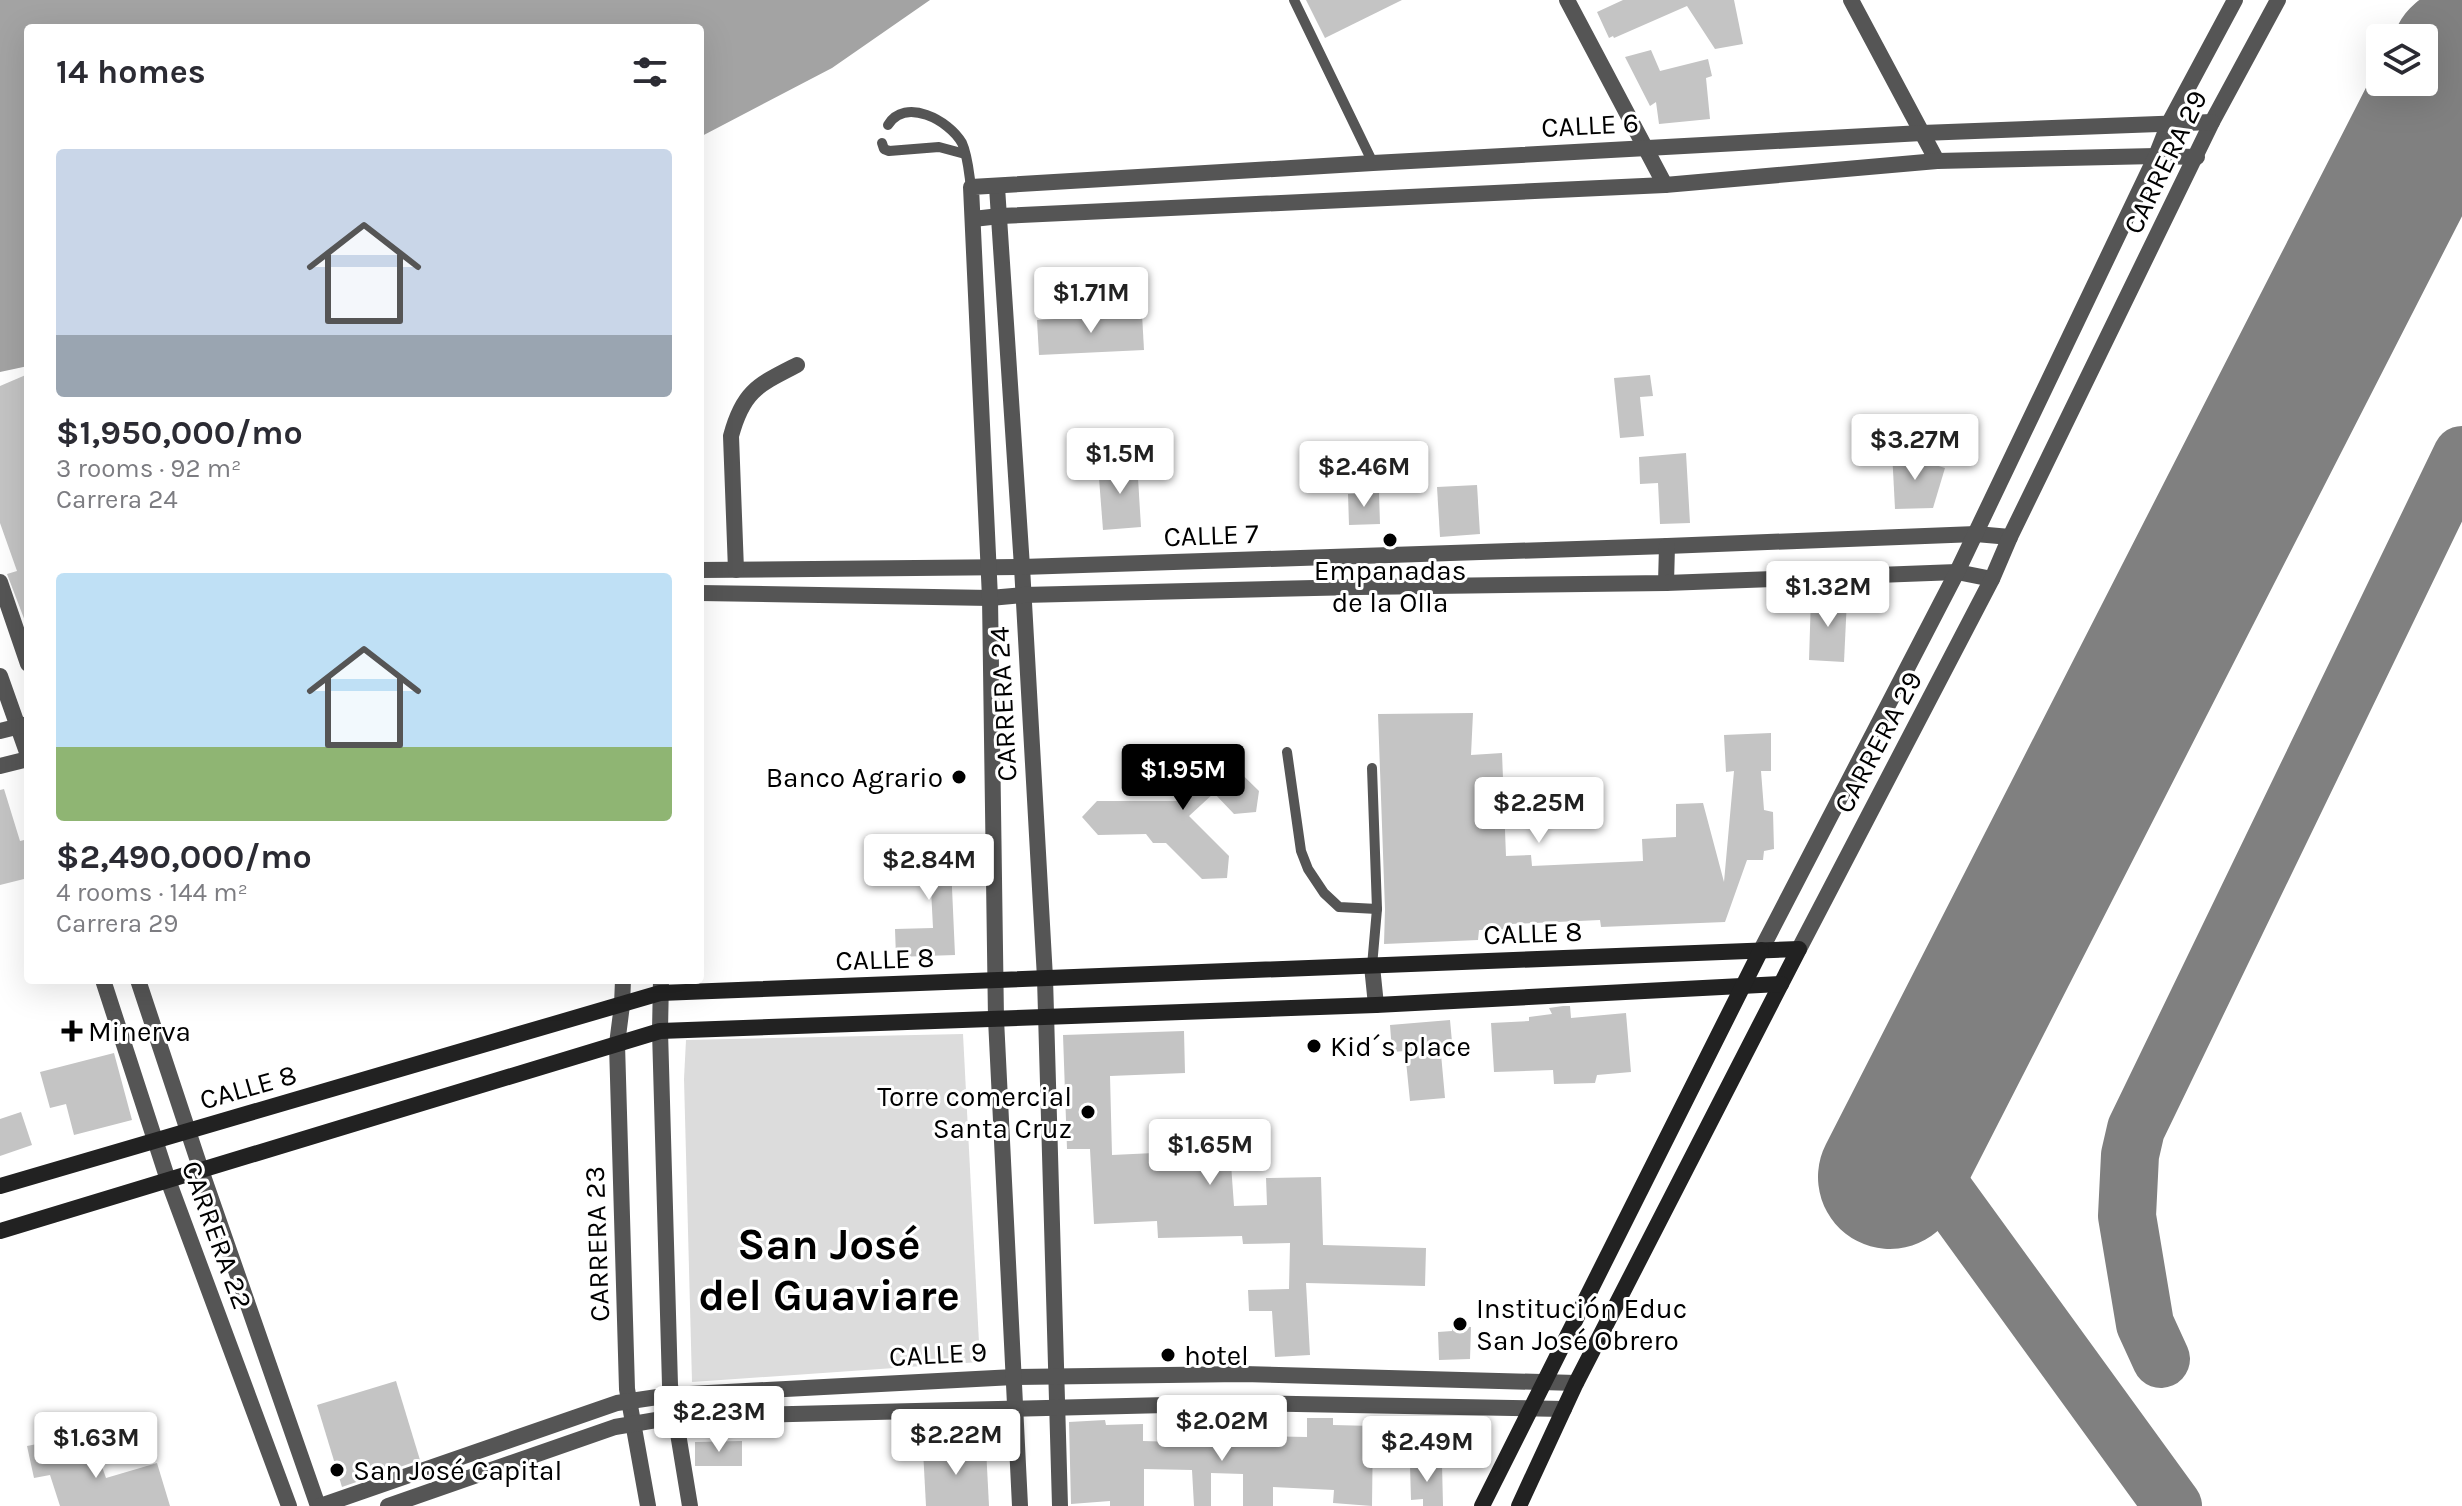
<!DOCTYPE html>
<html lang="en">
<head>
<meta charset="utf-8">
<style>
  body { margin:0; font-family:Karla,sans-serif; background:#f7f7f7; color:#2b2b33; height:100vh; display:flex; flex-direction:column; font-size:30px; white-space:nowrap }
  * { box-sizing:border-box; margin:0 }
  p { font-size:26px; color:#7c7c81 }
  .icon { flex:none; width:44px; height:44px; fill:none; stroke:currentColor; stroke-width:2; stroke-linecap:round; stroke-linejoin:round }
  .map { position:relative; flex:1; overflow:hidden }
  .side { position:absolute; left:24px; top:24px; width:680px; height:960px; display:flex; flex-direction:column; background:#fff; border-radius:8px; box-shadow:0 8px 32px #0002 }
  .side>* { flex:none }
  .fabs { position:absolute; left:2366px; top:24px; display:grid; gap:16px }
  .fabs a { display:grid; place-items:center; width:72px; height:72px; border-radius:8px; background:#fff; box-shadow:0 8px 32px #0002; font-size:40px }
  .price { position:absolute; translate:-50% -68px; padding:0 18px; border-radius:8px; background:#fff; color:#222; font-size:26px; line-height:52px; filter:drop-shadow(0 2px 4px #0008) }
  .price::after { content:''; position:absolute; left:50%; top:48px; width:24px; height:18px; margin-left:-12px; background:inherit; clip-path:polygon(0 0,100% 0,50% 100%) }
  .price.active { background:#000; color:#fff }
  ul { padding:0; list-style:none }
  li { display:grid; align-content:center; gap:16px; height:424px; padding:0 32px }
  li span { display:grid; place-items:center; height:248px; border-radius:8px; color:#555 }
  li>.icon { margin-inline-start:auto }
  span .icon { width:144px; height:144px; fill:#fffc; stroke-width:1 }
  li b { font-size:34px }
  h2 { display:flex; justify-content:space-between; align-items:center; height:96px; padding:0 32px; font-size:34px }
  .map>svg:first-child { display:block }
  .green { fill:#dcdcdc }
  .water { fill:#a3a3a3 }
  .lines { fill:none; stroke-linecap:round; stroke-linejoin:round }
  .taxiway { stroke:#808080; stroke-width:58 }
  .runway { stroke:#808080; stroke-width:144 }
  .building { fill:#c4c4c4 }
  .service { stroke:#555; stroke-width:10 }
  .minor { stroke:#555; stroke-width:16 }
  .secondary { stroke:#222; stroke-width:16 }
  .poi-dot { fill:#000; stroke:#fff; stroke-width:3 }
  .labels { text-anchor:middle; dominant-baseline:central; stroke-width:6; stroke-linejoin:round; paint-order:stroke }
  .street-label { font-size:28px; fill:#000; stroke:#fff }
  .poi-label { font-size:28px; fill:#000; stroke:#fff; text-anchor:start }
  .town-label { font-size:44px; font-weight:bold; fill:#000; stroke:#fff }
</style>
</head>
<body>
<div class="map">
<svg width="2462" height="1506" viewBox="0 0 2462 1506">
  <rect width="100%" height="100%" fill="#fff"/>
  <polygon class="green" points="963,1034 980,1362 692,1382 684,1079 686,1040"/>
  <polygon class="water" points="0,0 930,0 832,68 700,137 700,28 28,28 28,366 0,372"/>
  <g class="lines">
    <g class="taxiway">
      <polyline points="1908,1141 2173,1506"/>
      <polyline points="2161,1359 2145,1324 2127,1216 2130,1155 2136,1129 2462,455"/>
    </g>
    <polyline class="runway" points="1890,1177 2462,58"/>
  </g>
  <g class="building">
    <polygon points="1306,0 1402,0 1325,38"/>
    <polygon points="1623,0 1734,0 1743,44 1715,49 1687,6 1614,38 1613,36 1609,38 1597,12"/>
    <polygon points="1651,50 1660,71 1708,59 1712,76 1706,78 1710,119 1659,124 1656,102 1650,106 1625,57"/>
    <polygon points="1142,314 1144,350 1039,355 1037,320"/>
    <polygon points="28,374 28,629 7,574 17,571 0,523 0,386"/>
    <polygon points="1650,375 1653,396 1640,397 1644,436 1620,438 1614,378"/>
    <polygon points="1892,451 1945,468 1933,508 1895,509"/>
    <polygon points="1686,453 1690,523 1660,524 1658,483 1640,484 1639,457"/>
    <polygon points="1137,462 1141,527 1103,530 1098,465"/>
    <polygon points="1477,485 1480,534 1440,537 1437,487"/>
    <polygon points="1379,493 1380,524 1349,525 1348,494"/>
    <polygon points="1811,597 1847,599 1844,662 1809,660"/>
    <polygon points="1473,713 1471,755 1502,753 1506,856 1531,855 1532,866 1643,861 1642,839 1676,837 1676,804 1703,803 1724,882 1734,771 1726,772 1724,735 1771,733 1771,771 1761,771 1764,810 1773,812 1774,849 1764,851 1763,860 1747,860 1725,922 1601,927 1600,920 1511,924 1511,929 1479,930 1478,940 1384,944 1385,909 1378,714"/>
    <polygon points="1214,747 1259,791 1256,812 1234,814 1214,793 1189,816 1229,856 1227,878 1202,879 1166,843 1153,843 1146,834 1098,835 1082,817 1097,801 1182,801 1171,784 1178,771 1189,775 1190,748"/>
    <polygon points="4,789 20,841 28,839 28,878 0,885 0,790"/>
    <polygon points="950,843 955,955 896,957 895,929 933,928 930,870 897,871 896,845"/>
    <polygon points="1563,1006 1570,1006 1571,1018 1626,1013 1631,1072 1597,1075 1595,1083 1554,1084 1553,1070 1494,1072 1491,1023 1529,1021 1529,1017 1552,1014 1549,1008"/>
    <polygon points="1450,1020 1453,1053 1441,1054 1445,1098 1410,1101 1405,1051 1392,1052 1390,1025"/>
    <polygon points="1184,1031 1185,1073 1110,1076 1112,1155 1154,1153 1153,1139 1229,1136 1234,1206 1267,1205 1266,1178 1321,1177 1323,1245 1426,1248 1425,1286 1306,1283 1310,1355 1275,1357 1272,1311 1249,1311 1248,1290 1289,1289 1290,1243 1243,1244 1242,1236 1158,1238 1157,1221 1094,1224 1090,1149 1067,1149 1063,1035"/>
    <polygon points="114,1053 132,1120 74,1135 66,1104 50,1108 40,1072"/>
    <polygon points="21,1112 32,1145 0,1156 0,1119"/>
    <polygon points="1452,1326 1471,1327 1470,1359 1439,1360 1438,1332 1452,1331"/>
    <polygon points="396,1381 420,1460 342,1487 317,1405"/>
    <polygon points="1307,1418 1333,1418 1333,1425 1373,1426 1372,1506 1333,1503 1334,1490 1273,1487 1273,1506 1243,1506 1243,1474 1211,1473 1211,1506 1194,1506 1192,1470 1144,1469 1144,1506 1110,1506 1110,1501 1071,1504 1069,1422 1105,1420 1106,1425 1143,1424 1143,1441 1178,1442 1178,1434 1307,1437"/>
    <polygon points="52,1441 56,1460 95,1447 106,1478 157,1463 170,1506 60,1506 50,1475 34,1478 27,1446"/>
    <polygon points="742,1441 742,1466 695,1466 695,1442"/>
    <polygon points="986,1448 989,1506 926,1506 923,1450"/>
    <polygon points="1442,1464 1443,1506 1423,1506 1423,1499 1411,1500 1410,1465"/>
  </g>
  <g class="lines">
    <g class="service">
      <polyline points="1294,0 1373,163"/>
      <path d="M888,125C905,97 949,120 962,143C968,156 969,174 971,187"/>
      <polyline points="882,143 884,149 889,151 939,147 965,154"/>
      <polyline points="1287,752 1301,851 1308,869 1324,893 1339,907 1377,909 1372,966"/>
      <polyline points="1372,768 1377,909"/>
    </g>
    <g class="minor">
      <polyline points="1567,0 1665,185"/>
      <polyline points="1851,0 1937,161"/>
      <polyline points="997,187 1022,567 1045,978 1060,1506"/>
      <polyline points="973,219 1000,216 1665,185 1937,161 2156,156 2197,157"/>
      <polyline points="700,570 1022,567 1667,546 1976,534 2010,537"/>
      <path d="M736,570L731,436C743,391 758,385 797,365"/>
      <polyline points="0,582 28,664"/>
      <polyline points="1666,583 1667,546"/>
      <polyline points="700,593 990,598 1023,595 1358,587 1666,583 1957,572 1992,579"/>
      <polyline points="0,676 28,755"/>
      <polyline points="0,731 28,724"/>
      <polyline points="0,766 28,759"/>
      <polyline points="1799,949 1992,579 2010,537 2212,122 2278,0"/>
      <polyline points="1761,950 1957,572 2156,156 2169,123 2235,0"/>
      <polyline points="1372,966 1376,1005"/>
      <polyline points="103,980 168,1180 289,1506"/>
      <polyline points="138,980 201,1170 318,1506"/>
      <polyline points="623,980 622,1005 617,1044 627,1389 648,1506"/>
      <polyline points="661,980 660,1031 670,1385 690,1506"/>
      <polyline points="320,1506 617,1403 671,1395 1014,1377 1243,1374 1576,1383"/>
      <polyline points="388,1506 615,1427 674,1417 1247,1403 1564,1409"/>
      <polyline points="1020,1506 996,1019 990,598 971,187 1373,163 1922,133 2212,122"/>
    </g>
    <g class="secondary">
      <polyline points="0,1186 660,993 1799,949 1576,1383 1519,1506"/>
      <polyline points="0,1231 660,1031 1376,1005 1781,984"/>
      <polyline points="1482,1506 1761,950"/>
    </g>
  </g>
  <g class="poi-dot">
    <circle cx="1390" cy="540" r="8"/>
    <circle cx="959" cy="777" r="8"/>
    <path d="M68 1019h8v8h8v8h-8v8h-8v-8h-8v-8h8z"/>
    <circle cx="1314" cy="1046" r="8"/>
    <circle cx="1088" cy="1112" r="8"/>
    <circle cx="1460" cy="1324" r="8"/>
    <circle cx="1168" cy="1355" r="8"/>
    <circle cx="337" cy="1470" r="8"/>
  </g>
  <g class="labels">
    <g class="street-label">
      <text transform="translate(1590 125) rotate(-3)">CALLE 6</text>
      <text transform="translate(2165 162) rotate(-64)">CARRERA 29</text>
      <text transform="translate(1211 535) rotate(-2)">CALLE 7</text>
      <text transform="translate(1003 704) rotate(-93)">CARRERA 24</text>
      <text transform="translate(1878 742) rotate(-62)">CARRERA 29</text>
      <text transform="translate(1533 933) rotate(-2)">CALLE 8</text>
      <text transform="translate(885 959) rotate(-2)">CALLE 8</text>
      <text transform="translate(248 1087) rotate(-16)">CALLE 8</text>
      <text transform="translate(217 1235) rotate(70)">CARRERA 22</text>
      <text transform="translate(597 1244) rotate(-92)">CARRERA 23</text>
      <text transform="translate(938 1354) rotate(-3)">CALLE 9</text>
    </g>
    <g class="poi-label">
      <text x="1390" y="570" text-anchor="middle">Empanadas<tspan x="1390" dy="32">de la Olla</tspan></text>
      <text x="943" y="777" text-anchor="end">Banco Agrario</text>
      <text x="88" y="1031">Minerva</text>
      <text x="1330" y="1046">Kid´s place</text>
      <text x="1072" y="1096" text-anchor="end">Torre comercial<tspan x="1072" dy="32">Santa Cruz</tspan></text>
      <text x="1476" y="1308">Institución Educ<tspan x="1476" dy="32">San José Obrero</tspan></text>
      <text x="1184" y="1355">hotel</text>
      <text x="353" y="1470">San José Capital</text>
    </g>
    <g class="town-label">
      <text x="829" y="1244">San José<tspan x="829" dy="51">del Guaviare</tspan></text>
    </g>
  </g>
</svg>
<div class="fabs">
<a><svg class="icon" aria-label="layers" viewBox="0 0 24 24"><path d="M12 4l9 5-9 5-9-5zM3 14l9 5 9-5"/></svg></a>
</div>
<b class="price" style="left:1091px;top:335px">$1.71M</b>
<b class="price" style="left:1915px;top:482px">$3.27M</b>
<b class="price" style="left:1120px;top:496px">$1.5M</b>
<b class="price" style="left:1364px;top:509px">$2.46M</b>
<b class="price" style="left:1828px;top:629px">$1.32M</b>
<b class="price active" style="left:1183px;top:812px">$1.95M</b>
<b class="price" style="left:1539px;top:845px">$2.25M</b>
<b class="price" style="left:929px;top:902px">$2.84M</b>
<b class="price" style="left:1210px;top:1187px">$1.65M</b>
<b class="price" style="left:719px;top:1454px">$2.23M</b>
<b class="price" style="left:1222px;top:1463px">$2.02M</b>
<b class="price" style="left:956px;top:1477px">$2.22M</b>
<b class="price" style="left:96px;top:1480px">$1.63M</b>
<b class="price" style="left:1427px;top:1484px">$2.49M</b>
<section class="side">
<h2>14 homes<svg class="icon" aria-label="filters" viewBox="0 0 24 24"><path d="M4 7h16M4 17h16"/><circle cx="9" cy="7" r="2"/><circle cx="15" cy="17" r="2"/></svg></h2>
<ul>
<li><span style="background:linear-gradient(#c9d6e8 75%,#9aa5b1 0)"><svg class="icon" aria-label="home" viewBox="0 0 24 24"><path d="M3 11l9-7 9 7M6 9v11h12V9"/></svg></span><div><b>$1,950,000/mo</b><p>3 rooms · 92 m²</p><p>Carrera 24</p></div></li>
<li><span style="background:linear-gradient(#bfe0f5 70%,#8fb573 0)"><svg class="icon" aria-label="home" viewBox="0 0 24 24"><path d="M3 11l9-7 9 7M6 9v11h12V9"/></svg></span><div><b>$2,490,000/mo</b><p>4 rooms · 144 m²</p><p>Carrera 29</p></div></li>
</ul>
</section>
</div>
</body>
</html>
